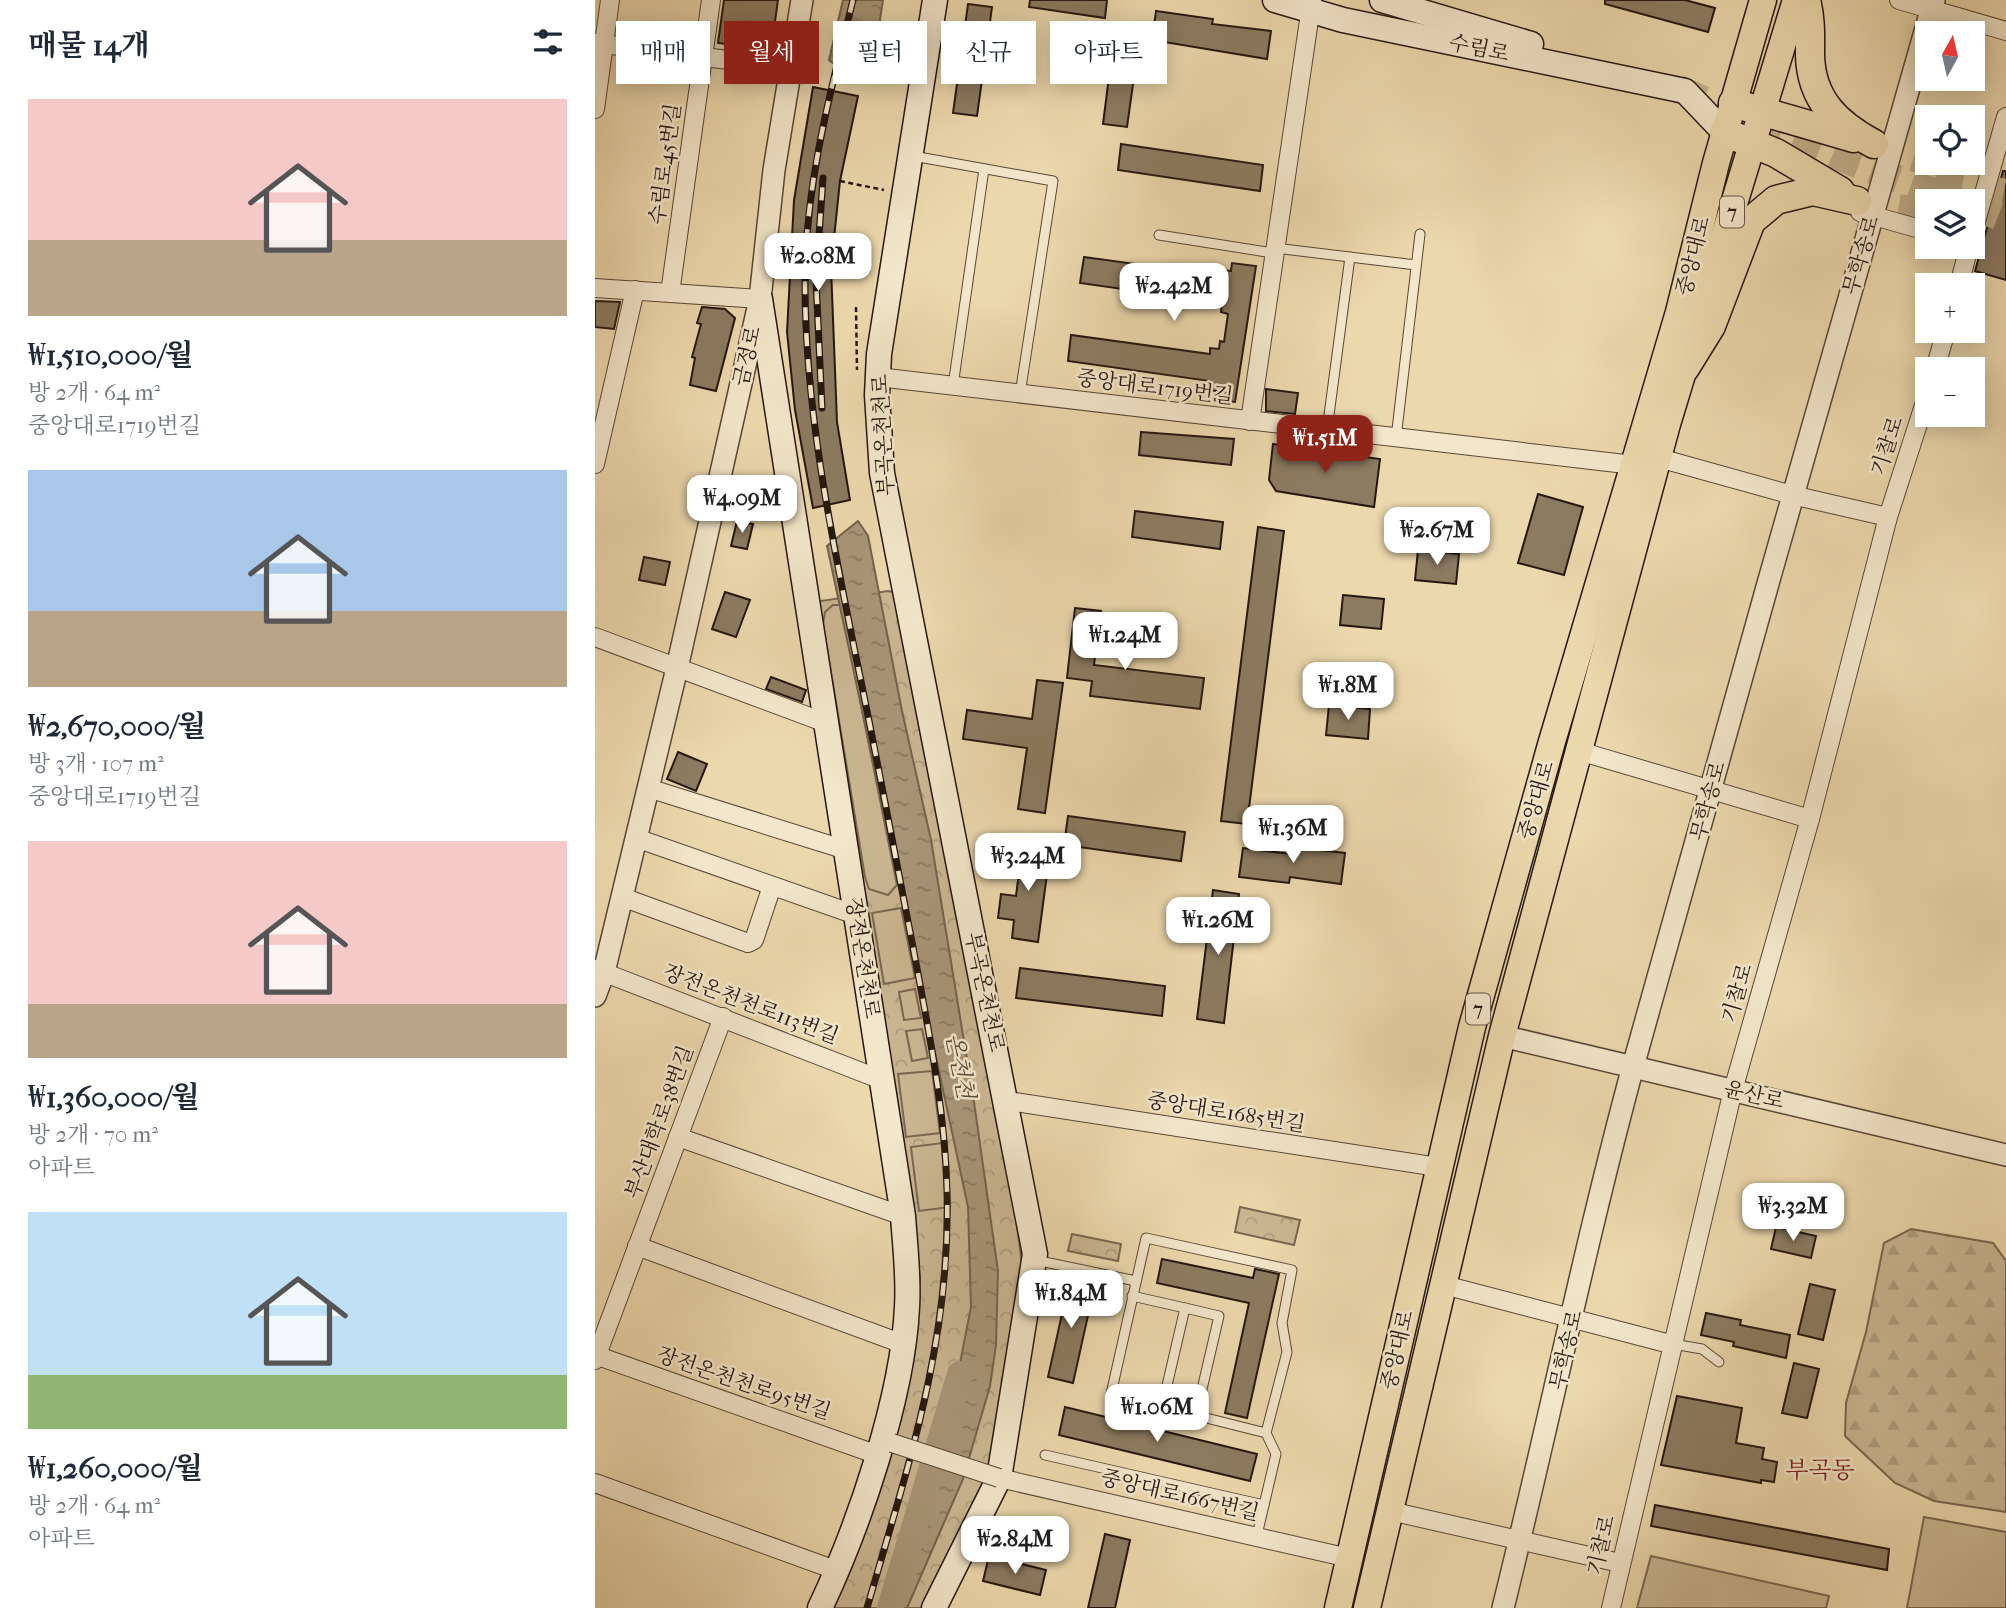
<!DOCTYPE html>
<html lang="ko">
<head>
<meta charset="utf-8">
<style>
  body { margin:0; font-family:"IM FELL French Canon","Noto Serif KR",serif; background:#f2f2f3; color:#1f2937; height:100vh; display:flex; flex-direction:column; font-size:26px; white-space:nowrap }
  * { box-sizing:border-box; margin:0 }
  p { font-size:23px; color:#747a83 }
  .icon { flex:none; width:38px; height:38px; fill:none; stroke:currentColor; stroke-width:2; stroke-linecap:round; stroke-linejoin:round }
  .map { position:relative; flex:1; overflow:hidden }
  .side { display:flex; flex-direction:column; background:#fff; width:595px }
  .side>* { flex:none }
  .top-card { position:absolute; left:21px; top:21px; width:665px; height:63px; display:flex; gap:14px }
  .needle { width:46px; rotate:8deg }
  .buttons { position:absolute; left:1320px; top:21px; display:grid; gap:14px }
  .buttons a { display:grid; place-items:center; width:70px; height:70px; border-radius:0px; background:#fff; box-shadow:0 4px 18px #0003; font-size:35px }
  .price { position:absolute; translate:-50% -60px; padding:0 16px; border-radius:14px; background:#fff; color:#222; font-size:23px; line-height:46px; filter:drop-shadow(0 2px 4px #0008) }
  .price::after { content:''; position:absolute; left:50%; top:42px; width:21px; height:16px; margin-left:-10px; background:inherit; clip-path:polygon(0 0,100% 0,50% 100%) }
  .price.active { background:#8f2418; color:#fff }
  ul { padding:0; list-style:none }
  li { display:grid; align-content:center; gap:14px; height:371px; padding:0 28px }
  li span { display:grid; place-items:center; height:217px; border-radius:0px; color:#555 }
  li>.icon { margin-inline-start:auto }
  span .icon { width:126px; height:126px; fill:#fffc; stroke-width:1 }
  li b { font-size:30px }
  h2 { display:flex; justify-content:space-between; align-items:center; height:84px; padding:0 28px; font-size:30px }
  .chip { padding:0 24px; border-radius:0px; background:#fff; box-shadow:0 4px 18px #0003; font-size:24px; line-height:63px }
  .chip.active { background:#8f2418; color:#fff }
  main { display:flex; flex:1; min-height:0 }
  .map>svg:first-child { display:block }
  .forest { fill:url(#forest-firs); stroke:#786750; stroke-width:2 }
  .park { fill:url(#park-crowns); stroke:#786750; stroke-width:2 }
  .garden { fill:#cab792; stroke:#786750; stroke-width:2 }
  .water { fill:url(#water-ripples); stroke:#74634d; stroke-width:2 }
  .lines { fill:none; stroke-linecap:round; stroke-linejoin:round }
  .river { stroke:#a89677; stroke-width:26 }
  .building { fill:#8c7b61; stroke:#25170f; stroke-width:2 }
  .trunk-tunnel { stroke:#c4b18d; stroke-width:28; stroke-dasharray:28 14; stroke-linecap:butt }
  .service-casing { stroke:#574736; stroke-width:11 }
  .minor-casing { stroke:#574736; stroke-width:20 }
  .tertiary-casing { stroke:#574736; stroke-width:24 }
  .secondary-casing { stroke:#25170f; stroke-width:27 }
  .primary-casing { stroke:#25170f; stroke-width:29 }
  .trunk-casing { stroke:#25170f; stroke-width:31 }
  .path { stroke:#25170f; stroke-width:2.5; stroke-dasharray:5 3.5; stroke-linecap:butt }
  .service { stroke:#f3e6ca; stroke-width:9 }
  .minor { stroke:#f3e6ca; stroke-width:18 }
  .tertiary { stroke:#f3e6ca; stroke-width:21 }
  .secondary { stroke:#f3e6ca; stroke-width:24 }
  .primary { stroke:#ecd8ad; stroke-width:26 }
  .trunk { stroke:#ecd8ad; stroke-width:28 }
  .rail-casing { stroke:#25170f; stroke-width:7 }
  .rail { stroke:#f3e6ca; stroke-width:4.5; stroke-dasharray:13; stroke-linecap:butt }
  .minor-bridge-casing { stroke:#574736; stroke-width:20; stroke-linecap:butt }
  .minor-bridge { stroke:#f3e6ca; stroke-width:18 }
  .labels { text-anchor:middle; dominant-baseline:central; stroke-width:5; stroke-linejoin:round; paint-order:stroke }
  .shield { fill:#f3e6ca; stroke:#635547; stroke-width:2 }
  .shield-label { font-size:19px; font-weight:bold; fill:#25170f }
  .street-label { font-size:21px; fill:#25170f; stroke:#f3e6ca }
  .water-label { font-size:23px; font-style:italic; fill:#594a39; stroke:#f3e6ca }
  .quarter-label { font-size:24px; fill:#7a1f14; stroke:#f3e6ca }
</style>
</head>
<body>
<main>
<section class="side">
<h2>매물 14개<svg class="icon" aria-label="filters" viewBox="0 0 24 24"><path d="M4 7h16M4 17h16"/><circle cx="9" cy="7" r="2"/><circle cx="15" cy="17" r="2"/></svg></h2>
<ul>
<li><span style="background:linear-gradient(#f6c9c9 65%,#b9a48a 0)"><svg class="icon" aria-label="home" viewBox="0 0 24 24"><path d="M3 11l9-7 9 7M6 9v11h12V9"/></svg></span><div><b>₩1,510,000/월</b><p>방 2개 · 64 m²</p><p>중앙대로1719번길</p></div></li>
<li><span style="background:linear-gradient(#a9c7e8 65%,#b9a48a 0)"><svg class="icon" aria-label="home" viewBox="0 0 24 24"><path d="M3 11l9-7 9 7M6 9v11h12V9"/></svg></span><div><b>₩2,670,000/월</b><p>방 3개 · 107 m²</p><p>중앙대로1719번길</p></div></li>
<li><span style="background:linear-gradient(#f6c9c9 75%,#b9a48a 0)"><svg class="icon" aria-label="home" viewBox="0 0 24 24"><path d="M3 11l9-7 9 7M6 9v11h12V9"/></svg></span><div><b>₩1,360,000/월</b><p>방 2개 · 70 m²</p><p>아파트</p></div></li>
<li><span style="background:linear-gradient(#bfe0f5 75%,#8fb573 0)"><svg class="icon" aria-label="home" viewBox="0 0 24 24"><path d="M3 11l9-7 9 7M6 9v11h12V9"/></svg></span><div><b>₩1,260,000/월</b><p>방 2개 · 64 m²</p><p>아파트</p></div></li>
</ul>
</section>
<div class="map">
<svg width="1411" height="1608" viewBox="0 0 1411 1608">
  <defs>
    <pattern id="forest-firs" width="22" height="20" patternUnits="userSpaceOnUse" patternTransform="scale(1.75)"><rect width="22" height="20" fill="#cab792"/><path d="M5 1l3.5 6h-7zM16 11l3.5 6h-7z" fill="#ad9d7d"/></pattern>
    <pattern id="park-crowns" width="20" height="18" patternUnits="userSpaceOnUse" patternTransform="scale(1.75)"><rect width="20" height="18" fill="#cab792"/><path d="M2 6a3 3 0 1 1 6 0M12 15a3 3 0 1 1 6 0" fill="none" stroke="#ad9d7d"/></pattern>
    <pattern id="water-ripples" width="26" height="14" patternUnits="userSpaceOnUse" patternTransform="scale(1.75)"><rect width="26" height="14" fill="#a89677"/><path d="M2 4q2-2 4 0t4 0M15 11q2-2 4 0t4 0" fill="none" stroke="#897960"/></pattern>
  </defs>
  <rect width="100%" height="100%" fill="#ecd8ad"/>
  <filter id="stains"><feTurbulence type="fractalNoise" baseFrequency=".00286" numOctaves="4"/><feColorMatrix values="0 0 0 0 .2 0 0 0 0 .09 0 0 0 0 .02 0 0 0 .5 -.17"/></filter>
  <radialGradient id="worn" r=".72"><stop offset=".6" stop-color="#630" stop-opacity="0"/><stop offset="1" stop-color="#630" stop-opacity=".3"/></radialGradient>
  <polygon class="forest" points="1316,1229 1398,1243 1411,1261 1411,1512 1339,1501 1300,1483 1250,1436 1251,1403 1271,1332 1289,1243"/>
  <g class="park">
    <polygon points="293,591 304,593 418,1195 427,1264 400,1466 334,1608 238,1608 254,1574 299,1431 319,1341 325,1277 219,602"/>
    <polygon points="645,1207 705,1220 699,1245 640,1232"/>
    <polygon points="477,1234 526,1244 523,1261 473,1251"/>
  </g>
  <g class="garden">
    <polygon points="238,605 246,605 302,885 293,895 274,889 270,877 228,624 230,612"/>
    <polygon points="306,908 320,978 289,984 277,913"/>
    <polygon points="320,989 326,1018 309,1020 304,992"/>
    <polygon points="327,1029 333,1058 317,1061 311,1031"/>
    <polygon points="337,1071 345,1133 311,1137 303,1074"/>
    <polygon points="347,1143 355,1207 324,1211 316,1147"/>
    <polygon points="1329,1517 1411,1532 1411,1608 1312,1608"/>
    <polygon points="1056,1556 1234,1596 1231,1608 1042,1608"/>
  </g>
  <g class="water">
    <polygon points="248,0 288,0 277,71 258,78 234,60"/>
    <polygon points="263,521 273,536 307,711 336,840 379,1102 403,1271 401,1345 395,1386 368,1479 312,1608 284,1608 338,1501 376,1307 373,1207 232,546"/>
  </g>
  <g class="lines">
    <polyline class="river" points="295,1608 365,1374"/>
  </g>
  <g class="building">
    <polygon points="129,0 183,0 176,50 123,43"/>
    <polygon points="435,0 512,0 510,18 434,7"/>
    <polygon points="1010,0 1090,0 1120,8 1113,32 1010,4"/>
    <polygon points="373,4 397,7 382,116 358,113"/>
    <polygon points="561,11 618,19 617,24 676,31 672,59 557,40"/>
    <polygon points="517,53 542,56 532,127 508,124"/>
    <polygon points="218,87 263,96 245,181 236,267 242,422 255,500 218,508 200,410 192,332 199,200"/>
    <polygon points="526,144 668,165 665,191 523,170"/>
    <polygon points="1408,171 1411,171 1411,280 1380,271"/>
    <polygon points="489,257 627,276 628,270 636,271 637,263 661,266 640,402 620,400 621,391 614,390 615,381 473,361 476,335 615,354 615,348 624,349 625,341 629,342 633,314 626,312 627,303 485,283"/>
    <polygon points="0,301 25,302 19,329 0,327"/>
    <polygon points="107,307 130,309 140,318 121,391 95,385 100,358 97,357 106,324 102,323"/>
    <polygon points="671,389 703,393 700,414 671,411"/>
    <polygon points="546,432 639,439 636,465 544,455"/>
    <polygon points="678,444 785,459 779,507 681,491 674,480"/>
    <polygon points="943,494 988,507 969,575 923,563"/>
    <polygon points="540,511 628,522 625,549 537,537"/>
    <polygon points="142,521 158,524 152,549 136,546"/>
    <polygon points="663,527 689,531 652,824 626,821"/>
    <polygon points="823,550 864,554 861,584 820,580"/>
    <polygon points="49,557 75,562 70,585 44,580"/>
    <polygon points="130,592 155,600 141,637 117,629"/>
    <polygon points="748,595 789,599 786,629 745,625"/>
    <polygon points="480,608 506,611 499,665 609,678 605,709 495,696 497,681 472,678"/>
    <polygon points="176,677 211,690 207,702 171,689"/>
    <polygon points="442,680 468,683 450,813 423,809 432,748 368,739 372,710 437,719"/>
    <polygon points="734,705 775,709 773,739 731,735"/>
    <polygon points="83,752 112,764 101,791 72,779"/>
    <polygon points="473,816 590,832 586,861 469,845"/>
    <polygon points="428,841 456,844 443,942 417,938 419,920 403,918 406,894 421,896"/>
    <polygon points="697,847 750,853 746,884 695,877 694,883 644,877 648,848 696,854"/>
    <polygon points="618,890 644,894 629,1023 602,1019"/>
    <polygon points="425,968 570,986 567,1016 421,998"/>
    <polygon points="1181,1227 1221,1236 1216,1258 1176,1249"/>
    <polygon points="567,1259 658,1278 660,1269 684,1274 652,1418 630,1413 654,1303 562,1283"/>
    <polygon points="475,1278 500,1284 478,1383 453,1377"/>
    <polygon points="1215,1284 1240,1290 1228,1340 1203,1334"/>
    <polygon points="1111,1313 1146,1320 1145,1325 1195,1335 1191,1358 1138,1346 1139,1342 1106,1335"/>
    <polygon points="1199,1363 1224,1369 1212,1418 1187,1413"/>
    <polygon points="1082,1396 1147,1408 1141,1443 1169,1448 1167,1459 1182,1462 1179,1482 1166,1480 1166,1483 1066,1465"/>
    <polygon points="470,1407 662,1454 655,1481 464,1435"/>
    <polygon points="1060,1505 1294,1549 1292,1570 1056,1526"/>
    <polygon points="510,1534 535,1540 520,1608 493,1608"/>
    <polygon points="394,1556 451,1570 445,1595 388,1581"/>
  </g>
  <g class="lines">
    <g class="trunk-tunnel">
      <polyline points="1083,89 1262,164 1363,201"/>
      <polyline points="1279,144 1332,162"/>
      <polyline points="1340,179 1411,193"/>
      <polyline points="1262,201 1332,213"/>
      <polyline points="1377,206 1411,219"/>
    </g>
    <defs>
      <g id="service">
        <polyline points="318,156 458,181 425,394"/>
        <polyline points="564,235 678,253"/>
        <polyline points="680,248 821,265"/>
        <polyline points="358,386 389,169"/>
        <polyline points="732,430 755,257"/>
        <polyline points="801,438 825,234"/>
        <polyline points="440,1260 541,1281"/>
        <polyline points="537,1296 590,1308 567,1407"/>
        <polyline points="590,1308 624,1316 601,1415"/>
        <polyline points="1078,1344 1107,1349 1124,1362"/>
        <polyline points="450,1455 669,1505"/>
        <polyline points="662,1535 681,1454 671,1433 692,1352 687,1323 697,1270 551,1238 516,1394 671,1433"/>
      </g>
      <g id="minor">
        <polyline points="1304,0 1411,31"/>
        <polyline points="0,43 195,68"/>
        <polyline points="0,109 15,0"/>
        <polyline points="1265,212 1332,231"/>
        <polyline points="1377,235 1411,117"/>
        <polyline points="1364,285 1374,247"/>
        <polyline points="0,288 165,299"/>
        <polyline points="75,293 116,0"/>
        <polyline points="1340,369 1351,331"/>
        <polyline points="283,377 1039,465"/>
        <polyline points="655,421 717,0"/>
        <polyline points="1064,458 1197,495 1293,517"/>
        <polyline points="0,464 40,290"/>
        <polyline points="0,637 231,723"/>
        <polyline points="984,751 1215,819"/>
        <polyline points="53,788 251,850"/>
        <polyline points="41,838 261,915"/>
        <polyline points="27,897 153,943 159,940 177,886"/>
        <polyline points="0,969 287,1080"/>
        <polyline points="413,1101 843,1167"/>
        <polyline points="83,1137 308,1216"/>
        <polyline points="42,1246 308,1344"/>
        <polyline points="849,1285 1075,1344"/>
        <polyline points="0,1355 283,1455"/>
        <polyline points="0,1360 128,1017"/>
        <polyline points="404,1478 754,1558"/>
        <polyline points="0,1483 243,1571"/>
        <polyline points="795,1511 1025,1563"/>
        <polyline points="1016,1608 1138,1090 1215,819 1293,517 1332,396"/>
      </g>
      <g id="tertiary">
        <polyline points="0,996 9,972 82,668 165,299 179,170 207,0"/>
        <polyline points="907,1036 1411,1155"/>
        <path d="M908,1608C953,1427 990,1243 1039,1063C1136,708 1239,354 1339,0"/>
      </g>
      <g id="secondary">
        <polyline points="680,0 748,20 1090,91 1129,132"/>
        <polyline points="787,0 936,44"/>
        <path d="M165,299L308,1216C310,1246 314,1277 312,1307C308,1397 264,1526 225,1608"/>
        <polyline points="339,1608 404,1478 440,1254 287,473 282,395 284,354 340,0"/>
      </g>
      <g id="primary">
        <polyline points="743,1608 877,1027 956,745 1084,312 1121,163 1168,0"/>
        <polyline points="772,1608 907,1036 1072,424 1201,0"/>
      </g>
      <g id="trunk">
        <path d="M1211,0C1216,20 1215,35 1215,55C1216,100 1242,124 1279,144"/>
        <polyline points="1138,103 1259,138"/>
        <polyline points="1129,132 1181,153 1245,191"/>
        <polyline points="1090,368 1116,326 1156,221 1181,200 1218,191 1262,201"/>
      </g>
    </defs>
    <use href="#service" class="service-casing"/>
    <use href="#minor" class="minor-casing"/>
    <use href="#tertiary" class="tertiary-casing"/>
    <use href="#secondary" class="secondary-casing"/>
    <use href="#primary" class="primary-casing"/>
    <use href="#trunk" class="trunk-casing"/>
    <g class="path">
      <polyline points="245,181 289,190"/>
      <polyline points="261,307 262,370"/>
    </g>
    <use href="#service" class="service"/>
    <use href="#minor" class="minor"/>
    <use href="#tertiary" class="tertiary"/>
    <use href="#secondary" class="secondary"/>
    <use href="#primary" class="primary"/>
    <use href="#trunk" class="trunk"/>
    <defs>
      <g id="rail">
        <path d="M258,0C235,93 210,186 210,283C210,409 236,533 261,657C281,753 299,850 318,947C333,1028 350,1108 352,1191C356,1341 313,1466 272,1608"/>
        <polyline points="227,408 221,279 228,178"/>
      </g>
    </defs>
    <use href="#rail" class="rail-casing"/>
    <use href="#rail" class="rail"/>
    <defs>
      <polyline id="minor-bridge" points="297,1443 404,1478"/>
    </defs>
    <use href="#minor-bridge" class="minor-bridge-casing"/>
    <use href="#minor-bridge" class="minor-bridge"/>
  </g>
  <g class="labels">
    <g class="shield">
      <rect x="1125" y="196.5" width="24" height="31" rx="5"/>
      <rect x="871" y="993.5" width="24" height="31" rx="5"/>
    </g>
    <g class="shield-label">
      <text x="1137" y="212">7</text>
      <text x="883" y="1009">7</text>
    </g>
    <g class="street-label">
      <text transform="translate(884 48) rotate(12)">수림로</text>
      <text transform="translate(70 164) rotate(-82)">수림로45번길</text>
      <text transform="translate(1266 255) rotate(-74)">무학송로</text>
      <text transform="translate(1098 256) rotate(-76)">중앙대로</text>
      <text transform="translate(152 356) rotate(-77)">금정로</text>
      <text transform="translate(560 387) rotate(7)">중앙대로1719번길</text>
      <text transform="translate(288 435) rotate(-93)">부곡온천천로</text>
      <text transform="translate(1292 446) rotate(-72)">기찰로</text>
      <text transform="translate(941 800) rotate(-74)">중앙대로</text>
      <text transform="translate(1113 801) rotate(-75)">무학송로</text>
      <text transform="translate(268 958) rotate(81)">장전온천천로</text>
      <text transform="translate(390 992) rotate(78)">부곡온천천로</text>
      <text transform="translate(1142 993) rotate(-74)">기찰로</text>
      <text transform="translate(156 1004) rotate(21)">장전온천천로113번길</text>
      <text transform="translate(1159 1095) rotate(13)">윤산로</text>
      <text transform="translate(631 1112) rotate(9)">중앙대로1685번길</text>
      <text transform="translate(64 1122) rotate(-70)">부산대학로38번길</text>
      <text transform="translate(802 1350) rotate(-77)">중앙대로</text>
      <text transform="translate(971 1350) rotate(-77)">무학송로</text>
      <text transform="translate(149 1383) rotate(19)">장전온천천로95번길</text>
      <text transform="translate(585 1495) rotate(13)">중앙대로1667번길</text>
      <text transform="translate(1006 1545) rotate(-77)">기찰로</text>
    </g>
    <g class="water-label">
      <text transform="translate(365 1066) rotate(79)">온천천</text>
    </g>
    <g class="quarter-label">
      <text x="1225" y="1470">부곡동</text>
    </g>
  </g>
  <rect width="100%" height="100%" filter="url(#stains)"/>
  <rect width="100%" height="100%" fill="url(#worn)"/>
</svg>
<div class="buttons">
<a><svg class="needle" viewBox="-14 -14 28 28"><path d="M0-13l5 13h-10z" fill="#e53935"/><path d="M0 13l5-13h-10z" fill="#747a83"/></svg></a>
<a><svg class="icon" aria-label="locate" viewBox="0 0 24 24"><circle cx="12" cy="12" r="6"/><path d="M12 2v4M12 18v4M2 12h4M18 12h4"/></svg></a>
<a><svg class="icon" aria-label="layers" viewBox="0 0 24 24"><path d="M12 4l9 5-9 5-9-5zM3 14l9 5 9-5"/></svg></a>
<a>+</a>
<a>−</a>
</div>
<b class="price" style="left:223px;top:293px">₩2.08M</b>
<b class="price" style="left:579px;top:323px">₩2.42M</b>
<b class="price active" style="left:730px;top:475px">₩1.51M</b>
<b class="price" style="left:147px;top:535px">₩4.09M</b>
<b class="price" style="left:842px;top:567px">₩2.67M</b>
<b class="price" style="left:530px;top:672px">₩1.24M</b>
<b class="price" style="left:753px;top:722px">₩1.8M</b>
<b class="price" style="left:698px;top:865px">₩1.36M</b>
<b class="price" style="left:433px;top:893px">₩3.24M</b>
<b class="price" style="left:623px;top:957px">₩1.26M</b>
<b class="price" style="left:1198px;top:1243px">₩3.32M</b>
<b class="price" style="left:476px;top:1330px">₩1.84M</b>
<b class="price" style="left:562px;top:1444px">₩1.06M</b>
<b class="price" style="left:420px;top:1576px">₩2.84M</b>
<div class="top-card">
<a class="chip">매매</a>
<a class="chip active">월세</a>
<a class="chip">필터</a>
<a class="chip">신규</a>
<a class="chip">아파트</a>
</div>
</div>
</main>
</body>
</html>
